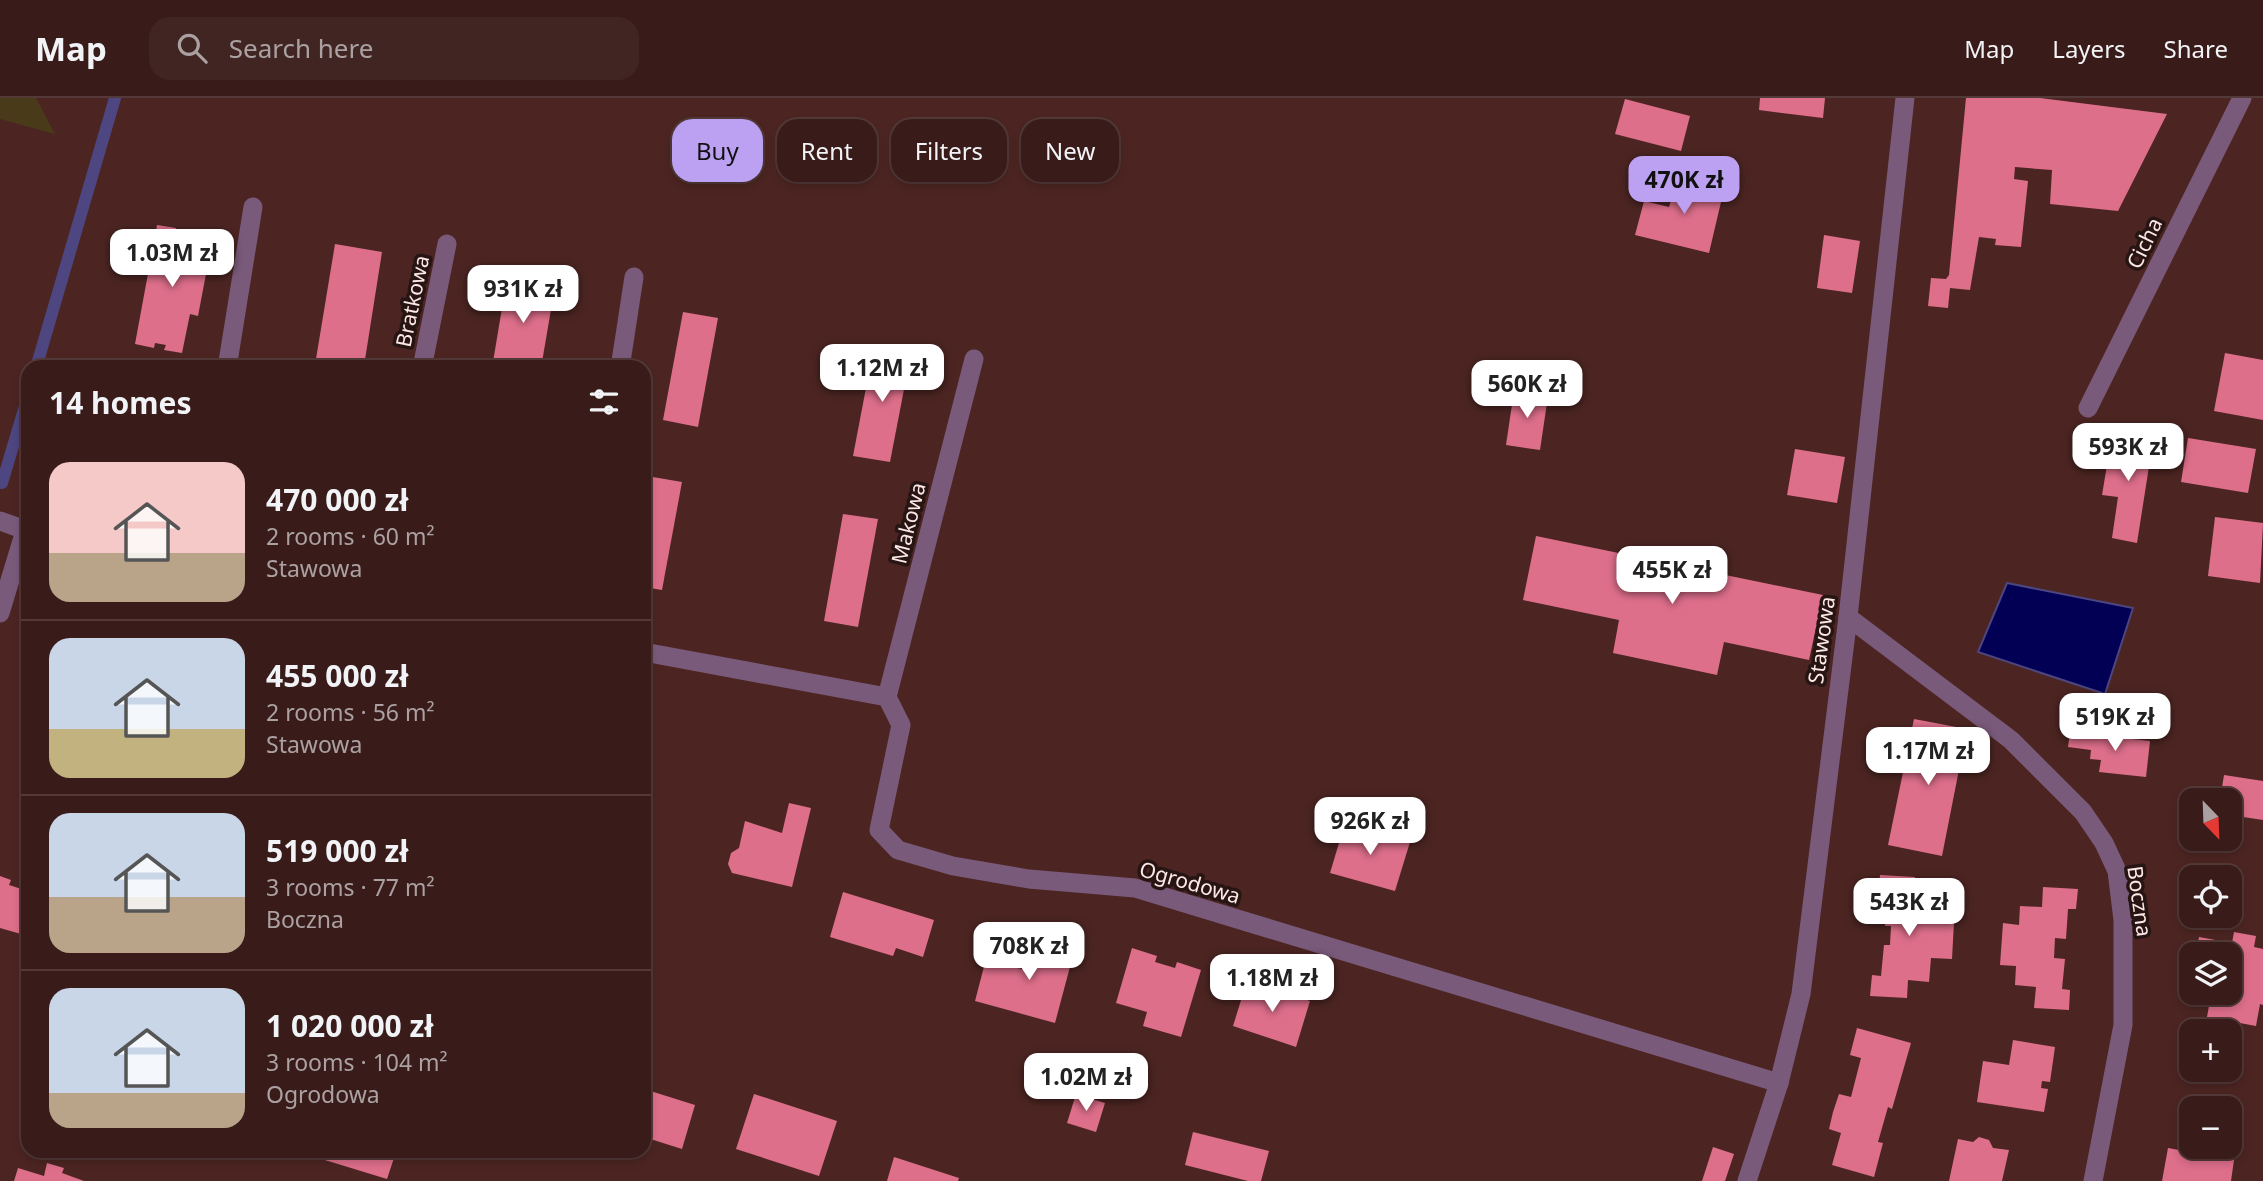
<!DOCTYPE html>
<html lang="en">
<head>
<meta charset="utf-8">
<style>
  body { margin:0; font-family:"Noto Sans",sans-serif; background:#402523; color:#f1f3f6; height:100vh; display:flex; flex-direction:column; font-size:26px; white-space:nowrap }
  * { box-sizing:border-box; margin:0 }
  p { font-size:23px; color:#aba1a2 }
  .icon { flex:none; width:38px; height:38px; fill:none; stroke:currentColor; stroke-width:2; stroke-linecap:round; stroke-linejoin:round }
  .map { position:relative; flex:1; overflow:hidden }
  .panel { position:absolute; left:21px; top:262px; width:630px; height:798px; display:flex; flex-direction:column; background:#391c1a; border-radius:21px; box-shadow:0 4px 10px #0003,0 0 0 2px #533a39 }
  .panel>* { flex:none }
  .hud { position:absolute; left:672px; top:21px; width:665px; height:63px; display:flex; gap:14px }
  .needle { width:46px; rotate:157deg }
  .fabs { position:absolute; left:2179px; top:690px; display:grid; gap:14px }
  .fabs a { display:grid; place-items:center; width:63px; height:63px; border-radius:14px; background:#391c1a; box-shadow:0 4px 10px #0003,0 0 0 2px #533a39; font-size:35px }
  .price { position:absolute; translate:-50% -60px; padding:0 16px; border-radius:14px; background:#fff; color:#222; font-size:23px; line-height:46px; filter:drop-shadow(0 2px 4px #0008) }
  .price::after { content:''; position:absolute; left:50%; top:42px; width:21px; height:16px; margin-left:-10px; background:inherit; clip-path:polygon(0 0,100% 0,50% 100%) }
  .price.current { background:#bca0f2; color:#111 }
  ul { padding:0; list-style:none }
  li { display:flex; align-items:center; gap:21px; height:175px; padding:0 28px }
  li+li { border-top:2px solid #533a39 }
  li span { display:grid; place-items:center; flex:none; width:196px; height:140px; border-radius:21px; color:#555 }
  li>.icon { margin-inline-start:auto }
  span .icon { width:84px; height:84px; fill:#fffc; stroke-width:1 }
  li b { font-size:30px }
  h2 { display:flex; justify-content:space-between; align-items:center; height:84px; padding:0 28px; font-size:30px }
  .tag { padding:0 24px; border-radius:21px; background:#391c1a; box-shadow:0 4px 10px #0003,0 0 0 2px #533a39; font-size:24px; line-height:63px }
  .tag.current { background:#bca0f2; color:#111 }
  header { display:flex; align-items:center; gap:42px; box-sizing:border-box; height:98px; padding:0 35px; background:#391c1a; border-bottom:2px solid #533a39 }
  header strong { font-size:33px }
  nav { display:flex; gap:38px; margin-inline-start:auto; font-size:24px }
  .search { width:490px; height:63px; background:#402523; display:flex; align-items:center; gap:18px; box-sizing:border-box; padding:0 24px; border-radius:21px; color:#aba1a2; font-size:26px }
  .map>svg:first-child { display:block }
  .green { fill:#493b1a }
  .water { fill:#020055; stroke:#4e4680; stroke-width:2 }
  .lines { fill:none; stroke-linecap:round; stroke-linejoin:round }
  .stream { stroke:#4e4680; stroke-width:12 }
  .building { fill:#de6f8b }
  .service { stroke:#7a5a7b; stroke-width:19 }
  .minor { stroke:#7a5a7b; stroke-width:19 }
  .labels { text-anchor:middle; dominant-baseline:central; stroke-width:7; stroke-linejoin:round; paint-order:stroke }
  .street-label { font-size:21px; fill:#fee8e6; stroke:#261513 }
</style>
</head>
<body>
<header>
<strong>Map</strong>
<div class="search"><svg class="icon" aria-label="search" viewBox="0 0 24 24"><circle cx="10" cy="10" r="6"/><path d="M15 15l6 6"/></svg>Search here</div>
<nav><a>Map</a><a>Layers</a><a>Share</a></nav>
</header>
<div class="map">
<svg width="2263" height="1083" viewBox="0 0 2263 1083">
  <rect width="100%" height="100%" fill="#4c2522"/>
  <polygon class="green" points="0,0 36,0 55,36 0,21"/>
  <polygon class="water" points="2007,485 2133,510 2105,596 1978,554"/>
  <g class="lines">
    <g class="stream">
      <polyline points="36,270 115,0"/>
      <polyline points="2,385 28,298"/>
    </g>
  </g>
  <g class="building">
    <polygon points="1760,0 1825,0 1823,20 1759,12"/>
    <polygon points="1966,0 2040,0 2167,16 2118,113 2050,106 2052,72 2015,69 2014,81 2028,83 2021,149 1995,147 1996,141 1979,139 1970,192 1950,190 1948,210 1928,208 1931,180 1946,181 1949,177"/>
    <polygon points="1625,1 1690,18 1681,53 1615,36"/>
    <polygon points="1679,78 1725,87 1709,155 1635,137 1644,103 1669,109"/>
    <polygon points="157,127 176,130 175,136 185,138 186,133 205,135 198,174 206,176 198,218 190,216 182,255 164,252 166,247 155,245 154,250 135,246"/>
    <polygon points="1824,137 1860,143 1852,195 1817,190"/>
    <polygon points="335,146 382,154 364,268 316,261"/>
    <polygon points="507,180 555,188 541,270 492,270"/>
    <polygon points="683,214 718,220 698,329 663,322"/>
    <polygon points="874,248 911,255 890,364 853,358"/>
    <polygon points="2225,255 2263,262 2263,322 2214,313"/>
    <polygon points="1514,293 1548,298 1540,352 1506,347"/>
    <polygon points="2112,337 2153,343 2137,445 2112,440 2118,399 2102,397"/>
    <polygon points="2188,340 2256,351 2248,395 2181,384"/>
    <polygon points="1795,351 1845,359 1837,405 1787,397"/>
    <polygon points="647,378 682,384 662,492 644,489 644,395"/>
    <polygon points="843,416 878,421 858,529 824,523"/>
    <polygon points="2215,419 2263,425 2260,485 2208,478"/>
    <polygon points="1536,438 1823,497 1809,562 1724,544 1717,577 1613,555 1619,522 1523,502"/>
    <polygon points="1914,621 1967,631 1942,758 1888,747"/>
    <polygon points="2070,634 2150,643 2146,679 2099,674 2101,662 2090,661 2091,652 2068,649"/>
    <polygon points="2224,677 2263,683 2263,722 2230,717 2230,702 2220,702"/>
    <polygon points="789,705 811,710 792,789 732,775 728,766 731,755 739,750 745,723 782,735"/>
    <polygon points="1345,725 1410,744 1395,793 1330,775"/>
    <polygon points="1880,777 1915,779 1914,798 1936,800 1934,823 1954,824 1952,861 1931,860 1929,884 1908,882 1907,900 1870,898 1872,877 1881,878 1884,847 1890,847 1891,828 1885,828 1887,799 1878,798"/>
    <polygon points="0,778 11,782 9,787 28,793 28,838 0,830"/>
    <polygon points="2043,789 2078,791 2076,811 2068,811 2066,841 2055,840 2054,860 2065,861 2062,891 2070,892 2069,912 2034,910 2036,889 2015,887 2016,868 2000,867 2003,825 2019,827 2020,808 2042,809"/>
    <polygon points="843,794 934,822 923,859 896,850 893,858 830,839"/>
    <polygon points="2234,834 2256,838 2254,849 2263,851 2263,907 2260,906 2256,928 2207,919 2211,897 2201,896 2230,894 2230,856 2196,856 2199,839 2232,845"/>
    <polygon points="1034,839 1075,850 1055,925 975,903 986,861 1025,872"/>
    <polygon points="1132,850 1157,858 1155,864 1175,870 1177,864 1201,872 1181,939 1143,928 1147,914 1116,905"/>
    <polygon points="1247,883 1310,903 1296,949 1233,928"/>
    <polygon points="1857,930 1911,945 1892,1011 1888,1009 1878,1044 1883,1045 1874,1079 1832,1067 1841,1035 1829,1031 1833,1014 1839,996 1851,999 1861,960 1850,957"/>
    <polygon points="2013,942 2055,949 2050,984 2042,983 2041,990 2048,991 2044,1014 1977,1004 1983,963 2009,967"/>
    <polygon points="644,991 695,1007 682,1051 644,1039"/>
    <polygon points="754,996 837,1023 819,1078 736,1051"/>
    <polygon points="1076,996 1105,1005 1096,1034 1067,1025"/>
    <polygon points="1193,1034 1269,1053 1261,1083 1248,1083 1185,1067"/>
    <polygon points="1979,1039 1989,1042 1993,1050 2009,1052 2002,1083 1949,1083 1958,1041 1973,1044"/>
    <polygon points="1713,1049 1734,1056 1725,1083 1702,1083"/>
    <polygon points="2168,1050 2234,1062 2231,1083 2162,1083"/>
    <polygon points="317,1054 396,1054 387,1081 315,1059"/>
    <polygon points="894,1059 959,1080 958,1083 887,1083"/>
    <polygon points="47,1065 64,1070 62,1075 84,1083 14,1083 18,1070 44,1078"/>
  </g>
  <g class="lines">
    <polyline class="service" points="0,515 25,433"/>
    <g class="minor">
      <polyline points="227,270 253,109"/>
      <polyline points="422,270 447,146"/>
      <polyline points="620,270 634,179"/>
      <polyline points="2088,310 2242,0"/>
      <polyline points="0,423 28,433"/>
      <polyline points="1848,519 2011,642 2083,714 2104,745 2117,773 2123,822 2123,927 2093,1083"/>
      <polyline points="644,554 887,599 901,627 879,732 898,752 953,768 1029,781 1135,790 1779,985"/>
      <polyline points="887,599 974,261"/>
      <polyline points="1747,1083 1779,985 1801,896 1848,519 1905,0"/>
    </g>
  </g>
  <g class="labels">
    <g class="street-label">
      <text transform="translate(2144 145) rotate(-64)">Cicha</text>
      <text transform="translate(412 203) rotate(-78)">Bratkowa</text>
      <text transform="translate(908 425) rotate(-76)">Makowa</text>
      <text transform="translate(1821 542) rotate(-82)">Stawowa</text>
      <text transform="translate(1190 784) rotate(16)">Ogrodowa</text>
      <text transform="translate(2140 803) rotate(82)">Boczna</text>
    </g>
  </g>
</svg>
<div class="fabs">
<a><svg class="needle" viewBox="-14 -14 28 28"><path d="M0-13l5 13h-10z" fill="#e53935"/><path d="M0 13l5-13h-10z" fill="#aba1a2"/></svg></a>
<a><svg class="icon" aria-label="locate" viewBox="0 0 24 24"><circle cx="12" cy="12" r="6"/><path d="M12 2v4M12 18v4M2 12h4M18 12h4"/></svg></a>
<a><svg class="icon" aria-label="layers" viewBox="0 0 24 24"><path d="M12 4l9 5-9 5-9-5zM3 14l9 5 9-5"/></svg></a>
<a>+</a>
<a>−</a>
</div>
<b class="price current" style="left:1684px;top:118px">470K zł</b>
<b class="price" style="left:172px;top:191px">1.03M zł</b>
<b class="price" style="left:523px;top:227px">931K zł</b>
<b class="price" style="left:882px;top:306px">1.12M zł</b>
<b class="price" style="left:1527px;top:322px">560K zł</b>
<b class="price" style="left:2128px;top:385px">593K zł</b>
<b class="price" style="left:1672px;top:508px">455K zł</b>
<b class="price" style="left:2115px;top:655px">519K zł</b>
<b class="price" style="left:1928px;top:689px">1.17M zł</b>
<b class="price" style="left:1370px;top:759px">926K zł</b>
<b class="price" style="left:1909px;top:840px">543K zł</b>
<b class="price" style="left:1029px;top:884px">708K zł</b>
<b class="price" style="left:1272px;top:916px">1.18M zł</b>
<b class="price" style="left:1086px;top:1015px">1.02M zł</b>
<div class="hud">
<a class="tag current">Buy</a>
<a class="tag">Rent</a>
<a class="tag">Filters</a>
<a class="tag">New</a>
</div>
<section class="panel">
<h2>14 homes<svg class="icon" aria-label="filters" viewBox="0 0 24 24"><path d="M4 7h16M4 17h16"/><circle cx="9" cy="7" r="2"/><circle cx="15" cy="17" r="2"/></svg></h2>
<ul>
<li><span style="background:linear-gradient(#f6c9c9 65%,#b9a48a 0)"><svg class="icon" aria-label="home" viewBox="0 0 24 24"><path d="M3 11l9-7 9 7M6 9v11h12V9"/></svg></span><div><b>470 000 zł</b><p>2 rooms · 60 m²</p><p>Stawowa</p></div></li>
<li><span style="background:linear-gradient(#c9d6e8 65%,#c2b280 0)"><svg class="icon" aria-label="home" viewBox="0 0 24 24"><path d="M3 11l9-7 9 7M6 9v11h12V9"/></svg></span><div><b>455 000 zł</b><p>2 rooms · 56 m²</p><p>Stawowa</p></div></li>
<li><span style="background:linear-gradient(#c9d6e8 60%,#b9a48a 0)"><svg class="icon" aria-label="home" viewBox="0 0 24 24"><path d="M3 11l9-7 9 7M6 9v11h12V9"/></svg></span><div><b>519 000 zł</b><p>3 rooms · 77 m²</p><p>Boczna</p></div></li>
<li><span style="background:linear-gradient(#c9d6e8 75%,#b9a48a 0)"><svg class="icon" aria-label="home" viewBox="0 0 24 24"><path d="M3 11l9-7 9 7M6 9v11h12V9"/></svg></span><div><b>1 020 000 zł</b><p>3 rooms · 104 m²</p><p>Ogrodowa</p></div></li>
</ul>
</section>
</div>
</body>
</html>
